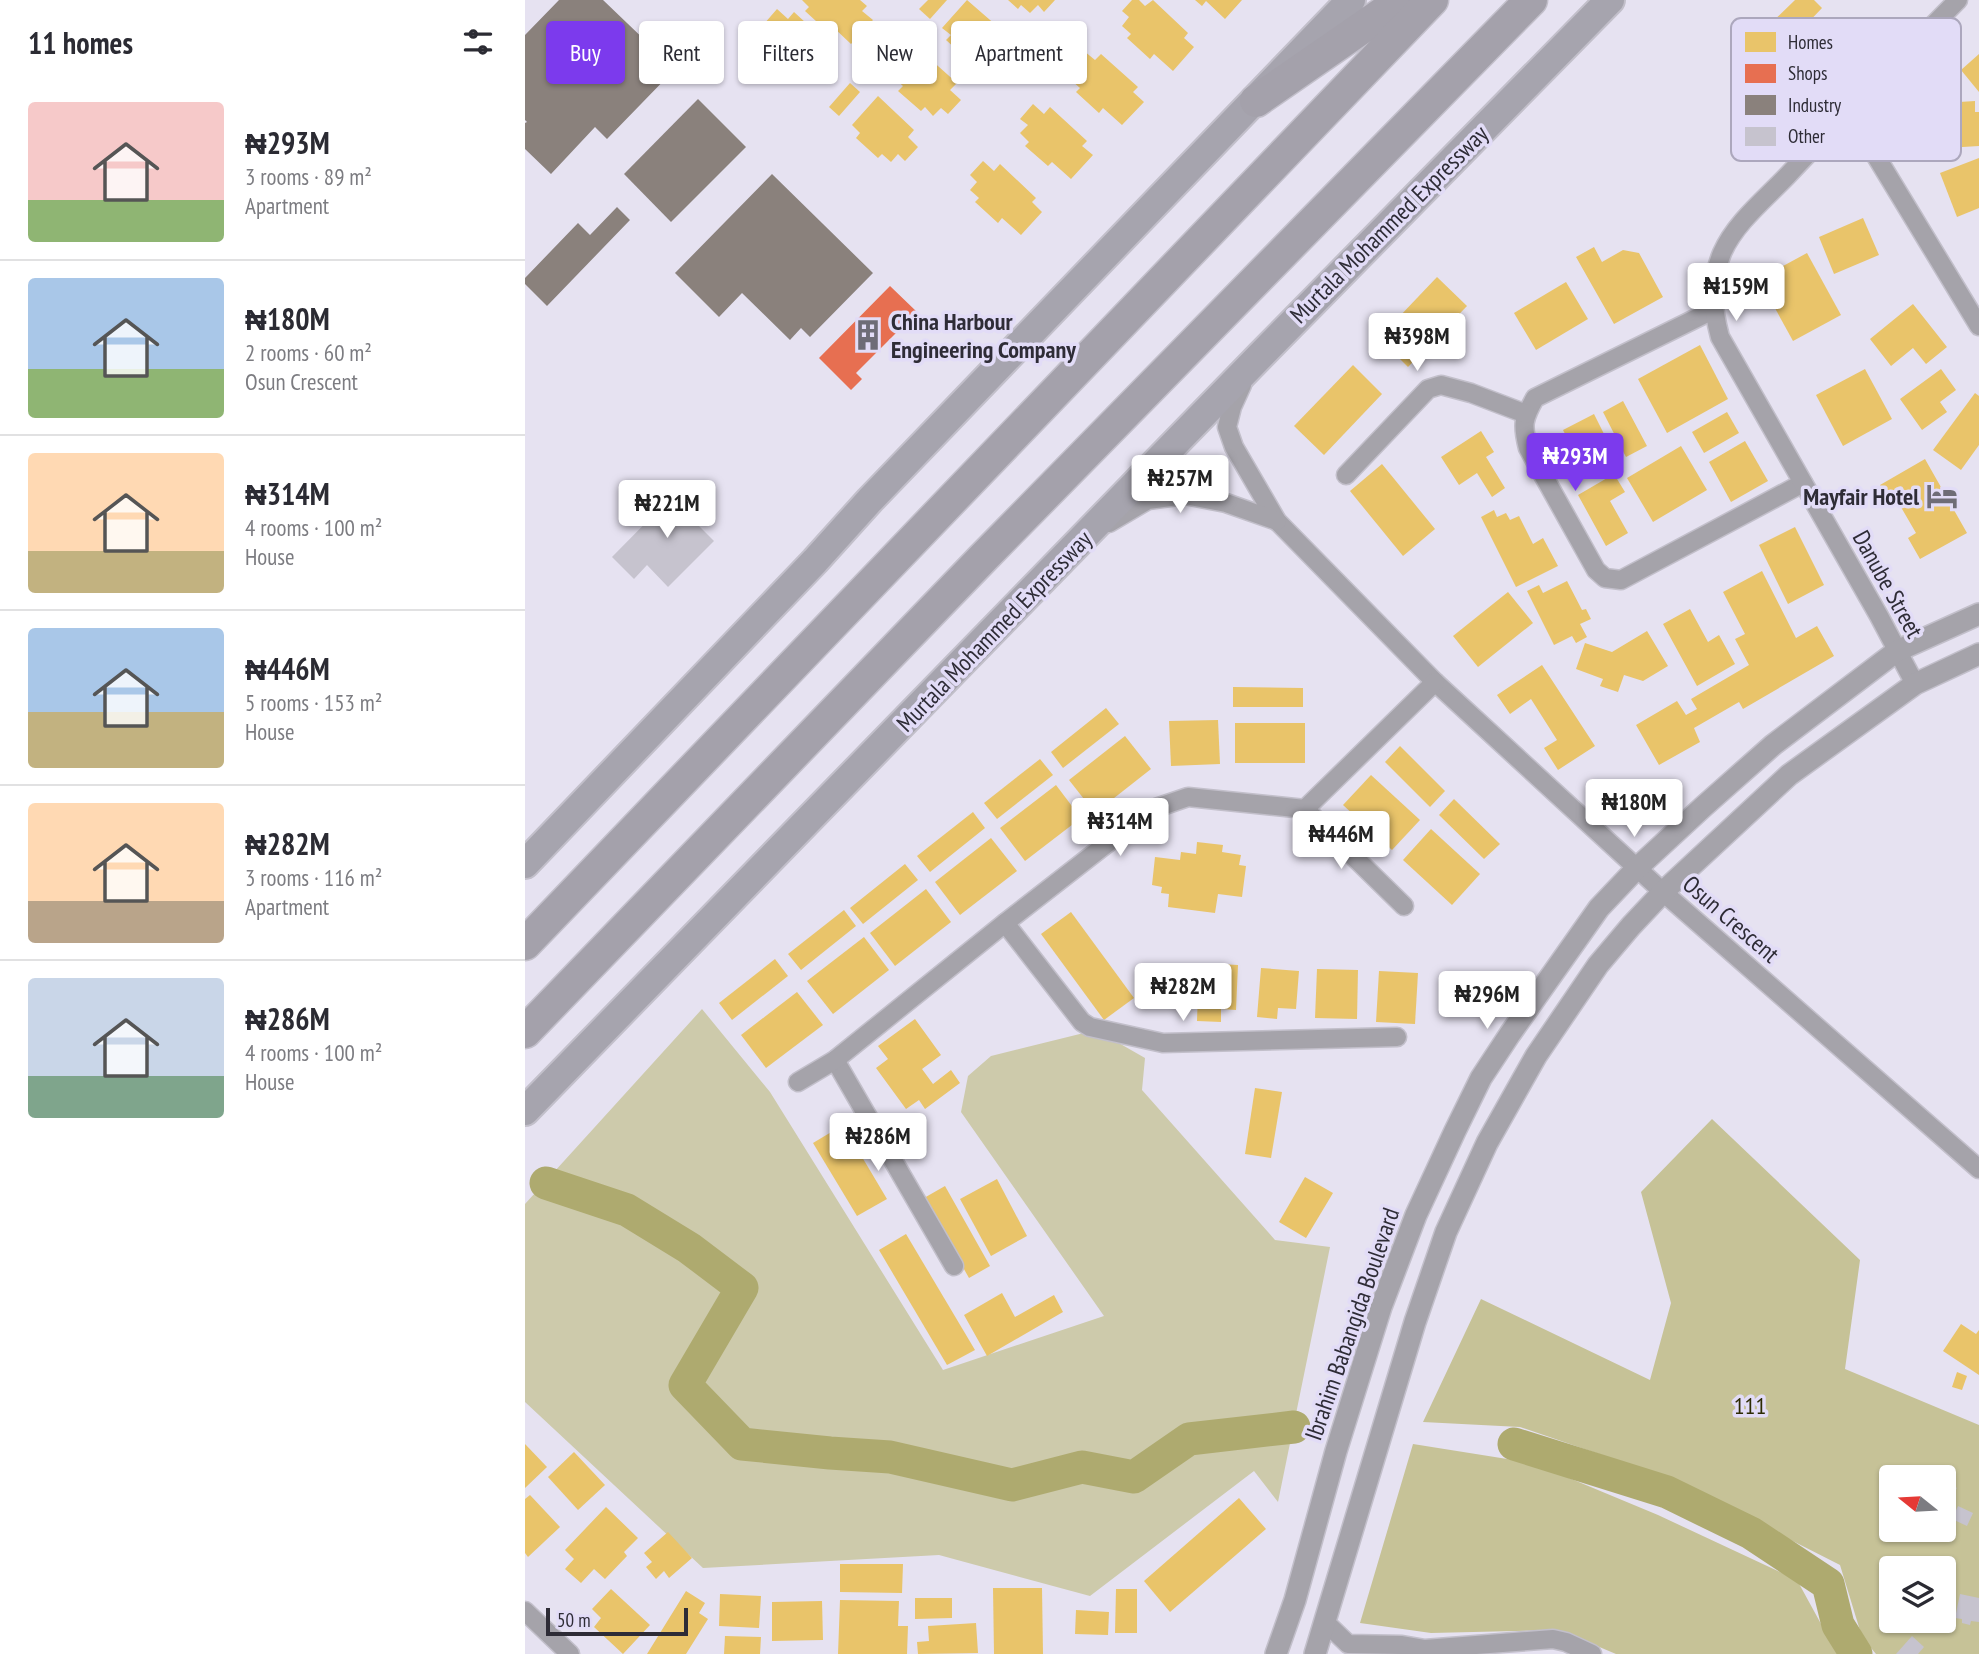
<!DOCTYPE html>
<html lang="en">
<head>
<meta charset="utf-8">
<style>
  body { margin:0; font-family:"PT Sans Narrow",sans-serif; background:#f7f7f7; color:#2b2b33; height:100vh; display:flex; flex-direction:column; font-size:26px; white-space:nowrap }
  * { box-sizing:border-box; margin:0 }
  p { font-size:23px; color:#7c7c81 }
  .icon { flex:none; width:38px; height:38px; fill:none; stroke:currentColor; stroke-width:2; stroke-linecap:round; stroke-linejoin:round }
  .map { position:relative; flex:1; overflow:hidden }
  .sheet { display:flex; flex-direction:column; background:#fff; width:525px }
  .sheet>* { flex:none }
  .hud { position:absolute; left:21px; top:21px; width:665px; height:63px; display:flex; gap:14px }
  .needle { width:46px; rotate:288deg }
  .controls { position:absolute; left:1354px; top:1465px; display:grid; gap:14px }
  .controls a { display:grid; place-items:center; width:77px; height:77px; border-radius:7px; background:#fff; box-shadow:0 2px 5px #0004; font-size:35px }
  .scale { position:absolute; left:21px; bottom:18px; width:142px; box-sizing:border-box; padding-left:7px; border:4px solid #2e2c36; border-top:0; font-size:19px; line-height:24px; white-space:nowrap; color:#2e2c36; -webkit-text-stroke:5px #e2dcf7; paint-order:stroke }
  .price { position:absolute; translate:-50% -60px; padding:0 16px; border-radius:7px; background:#fff; color:#222; font-size:23px; line-height:46px; filter:drop-shadow(0 2px 4px #0008) }
  .price::after { content:''; position:absolute; left:50%; top:42px; width:21px; height:16px; margin-left:-10px; background:inherit; clip-path:polygon(0 0,100% 0,50% 100%) }
  .price.on { background:#7c3aed; color:#fff }
  ul { padding:0; list-style:none }
  li { display:flex; align-items:center; gap:21px; height:175px; padding:0 28px }
  li+li { border-top:2px solid #e1e1e2 }
  li span { display:grid; place-items:center; flex:none; width:196px; height:140px; border-radius:7px; color:#555 }
  li>.icon { margin-inline-start:auto }
  span .icon { width:84px; height:84px; fill:#fffc; stroke-width:1 }
  li b { font-size:30px }
  h2 { display:flex; justify-content:space-between; align-items:center; height:84px; padding:0 28px; font-size:30px }
  .pill { padding:0 24px; border-radius:7px; background:#fff; box-shadow:0 2px 5px #0004; font-size:24px; line-height:63px }
  .pill.on { background:#7c3aed; color:#fff }
  main { display:flex; flex:1; min-height:0 }
  .map>svg:first-child { display:block }
  .green { fill:#cdcaab }
  .forest { fill:#c6c297; fill-rule:evenodd }
  .homes { fill:#e9c46a }
  .shops { fill:#e76f51 }
  .industry { fill:#8a817c }
  .lines { fill:none; stroke-linecap:round; stroke-linejoin:round }
  .river { stroke:#aeaa6f; stroke-width:33 }
  .building { fill:#c6c3ce }
  .minor-casing { stroke:#c2bfca; stroke-width:21 }
  .tertiary-casing { stroke:#c2bfca; stroke-width:24 }
  .trunk-casing { stroke:#c2bfca; stroke-width:32 }
  .motorway-casing { stroke:#c2bfca; stroke-width:35 }
  .minor { stroke:#a5a3aa; stroke-width:18 }
  .tertiary { stroke:#a5a3aa; stroke-width:21 }
  .trunk { stroke:#a6a4ae; stroke-width:28 }
  .motorway { stroke:#a4a1ab; stroke-width:32 }
  .labels { text-anchor:middle; dominant-baseline:central; stroke-width:7; stroke-linejoin:round; paint-order:stroke }
  .street-label { font-size:24px; fill:#2e2c36; stroke:#e2dcf7 }
  .poi-label { font-size:24px; font-weight:bold; fill:#2e2c36; stroke:#e2dcf7; text-anchor:start }
  .park-label { font-size:24px; fill:#2d2b03; stroke:#e2dcf7 }
  .key { fill:#e2dcf7; stroke:#aca7bd; stroke-width:2 }
  .key-label { font-size:19px; fill:#2e2c36 }
</style>
</head>
<body>
<main>
<section class="sheet">
<h2>11 homes<svg class="icon" aria-label="filters" viewBox="0 0 24 24"><path d="M4 7h16M4 17h16"/><circle cx="9" cy="7" r="2"/><circle cx="15" cy="17" r="2"/></svg></h2>
<ul>
<li><span style="background:linear-gradient(#f6c9c9 70%,#8fb573 0)"><svg class="icon" aria-label="home" viewBox="0 0 24 24"><path d="M3 11l9-7 9 7M6 9v11h12V9"/></svg></span><div><b>₦293M</b><p>3 rooms · 89 m²</p><p>Apartment</p></div></li>
<li><span style="background:linear-gradient(#a9c7e8 65%,#8fb573 0)"><svg class="icon" aria-label="home" viewBox="0 0 24 24"><path d="M3 11l9-7 9 7M6 9v11h12V9"/></svg></span><div><b>₦180M</b><p>2 rooms · 60 m²</p><p>Osun Crescent</p></div></li>
<li><span style="background:linear-gradient(#ffd9b3 70%,#c2b280 0)"><svg class="icon" aria-label="home" viewBox="0 0 24 24"><path d="M3 11l9-7 9 7M6 9v11h12V9"/></svg></span><div><b>₦314M</b><p>4 rooms · 100 m²</p><p>House</p></div></li>
<li><span style="background:linear-gradient(#a9c7e8 60%,#c2b280 0)"><svg class="icon" aria-label="home" viewBox="0 0 24 24"><path d="M3 11l9-7 9 7M6 9v11h12V9"/></svg></span><div><b>₦446M</b><p>5 rooms · 153 m²</p><p>House</p></div></li>
<li><span style="background:linear-gradient(#ffd9b3 70%,#b9a48a 0)"><svg class="icon" aria-label="home" viewBox="0 0 24 24"><path d="M3 11l9-7 9 7M6 9v11h12V9"/></svg></span><div><b>₦282M</b><p>3 rooms · 116 m²</p><p>Apartment</p></div></li>
<li><span style="background:linear-gradient(#c9d6e8 70%,#7fa58c 0)"><svg class="icon" aria-label="home" viewBox="0 0 24 24"><path d="M3 11l9-7 9 7M6 9v11h12V9"/></svg></span><div><b>₦286M</b><p>4 rooms · 100 m²</p><p>House</p></div></li>
</ul>
</section>
<div class="map">
<svg width="1454" height="1654" viewBox="0 0 1454 1654">
  <rect width="100%" height="100%" fill="#e6e2f1"/>
  <polygon class="green" points="177,1009 245,1092 418,1370 579,1316 436,1112 443,1076 466,1056 571,1030 620,1058 617,1090 750,1240 805,1247 753,1502 729,1471 565,1596 414,1555 178,1568 0,1402 0,1204"/>
  <g class="forest">
    <path d="M1187,1119L1335,1260L1320,1369L1454,1425V1654H1351L1337,1637L1315,1565L1144,1478L995,1427L898,1422L956,1299L1125,1380L1146,1303L1116,1192ZM1367,1477H1419V1530H1367ZM1367,1568H1419V1620H1367Z"/>
    <polygon points="888,1444 1008,1463 1133,1515 1272,1580 1301,1633 1319,1654 1091,1654 1034,1630 906,1633 835,1623"/>
  </g>
  <g class="homes">
    <polygon points="277,0 335,0 342,6 337,11 348,20 326,44 308,27 303,32 280,11 284,7"/>
    <polygon points="403,0 422,0 405,19 394,9"/>
    <polygon points="442,0 480,33 474,40 484,50 471,64 464,57 456,65 448,57 444,61 421,40 426,35 417,28"/>
    <polygon points="483,0 530,0 519,12 513,5 505,13 496,5 493,9"/>
    <polygon points="607,0 614,0 620,6 628,0 663,33 659,38 669,47 648,71 629,54 625,59 602,38 606,34 597,26 604,17 597,11"/>
    <polygon points="670,0 717,0 700,19 681,1 677,6"/>
    <polygon points="1270,0 1289,0 1297,8 1277,29 1312,64 1295,81 1242,27"/>
    <polygon points="252,9 263,19 269,12 306,46 301,51 311,60 290,84 271,67 267,71 244,51 248,47 239,38 246,30 239,24"/>
    <polygon points="368,36 378,46 356,69 346,60"/>
    <polygon points="395,50 432,83 425,90 436,100 423,114 416,108 408,116 400,107 396,111 373,91 378,86 369,78"/>
    <polygon points="559,51 570,60 576,54 613,87 608,92 619,102 597,125 578,108 574,113 551,92 555,88 546,80 553,71 546,65"/>
    <polygon points="1454,54 1454,92 1436,70"/>
    <polygon points="325,83 335,92 314,116 304,107"/>
    <polygon points="353,96 389,130 383,137 393,147 380,161 373,154 366,162 357,154 353,158 331,138 335,133 327,125"/>
    <polygon points="1450,101 1450,112 1454,112 1454,146 1405,149 1403,104"/>
    <polygon points="508,104 519,114 525,107 562,141 557,146 568,155 546,179 527,162 523,166 500,146 504,142 495,133 503,125 495,119"/>
    <polygon points="1454,158 1454,208 1432,217 1415,173"/>
    <polygon points="458,161 469,171 475,164 511,198 507,202 517,212 496,235 477,218 473,223 450,202 454,198 445,190 452,182 445,175"/>
    <polygon points="1338,218 1354,255 1309,274 1294,237"/>
    <polygon points="1069,247 1077,262 1098,250 1114,253 1138,297 1089,324 1051,257"/>
    <polygon points="1282,253 1316,315 1268,341 1234,279"/>
    <polygon points="912,277 942,306 883,367 854,338"/>
    <polygon points="1041,282 1063,319 1011,350 989,313"/>
    <polygon points="1388,304 1422,347 1401,364 1388,348 1366,366 1345,339"/>
    <polygon points="1175,345 1203,399 1142,433 1113,379"/>
    <polygon points="828,365 857,394 799,455 769,426"/>
    <polygon points="1340,369 1367,419 1318,446 1291,395"/>
    <polygon points="1416,369 1431,390 1415,402 1422,412 1397,430 1375,399"/>
    <polygon points="1450,393 1454,396 1454,445 1436,470 1408,450"/>
    <polygon points="1098,401 1122,446 1101,457 1078,412"/>
    <polygon points="1202,412 1214,433 1179,453 1167,432"/>
    <polygon points="1069,414 1090,456 1060,472 1038,430"/>
    <polygon points="956,431 969,452 961,457 980,488 967,497 952,473 934,485 916,457"/>
    <polygon points="1220,441 1243,481 1206,502 1184,462"/>
    <polygon points="1156,446 1182,490 1128,522 1102,478"/>
    <polygon points="1400,459 1442,533 1395,559 1383,538 1391,533 1373,502 1366,506 1355,485"/>
    <polygon points="857,464 910,529 878,556 825,491"/>
    <polygon points="1089,474 1100,492 1085,501 1103,533 1081,546 1053,495"/>
    <polygon points="969,510 972,517 981,513 985,520 994,516 1008,544 1018,538 1033,566 991,587 956,517"/>
    <polygon points="1270,527 1299,585 1263,604 1234,545"/>
    <polygon points="1237,571 1271,638 1292,626 1309,656 1218,709 1214,702 1169,728 1175,742 1134,765 1111,725 1152,701 1161,715 1172,709 1166,699 1224,665 1210,639 1220,634 1198,592"/>
    <polygon points="1042,581 1057,610 1061,609 1066,619 1055,624 1062,637 1051,643 1047,636 1029,645 1002,591 1014,585 1018,593"/>
    <polygon points="983,592 1008,623 953,667 928,636"/>
    <polygon points="1165,609 1183,642 1194,635 1210,664 1172,686 1138,624"/>
    <polygon points="1122,631 1143,666 1118,681 1099,675 1093,692 1075,686 1078,679 1051,669 1060,643 1087,652"/>
    <polygon points="1017,665 1070,746 1033,770 1019,748 1032,740 1006,699 985,714 972,695"/>
    <polygon points="708,687 778,688 778,707 708,707"/>
    <polygon points="581,708 594,724 538,768 526,752"/>
    <polygon points="693,720 695,764 646,766 644,721"/>
    <rect x="710" y="723" width="70" height="40"/>
    <polygon points="600,736 626,769 570,813 544,780"/>
    <polygon points="875,746 920,791 905,807 860,762"/>
    <polygon points="515,759 528,775 472,819 459,803"/>
    <polygon points="846,775 895,820 867,850 818,805"/>
    <polygon points="531,785 556,818 500,861 475,828"/>
    <polygon points="929,799 975,844 959,859 914,815"/>
    <polygon points="448,812 460,828 405,872 392,856"/>
    <polygon points="906,829 955,874 927,905 878,860"/>
    <polygon points="466,838 492,871 435,915 410,882"/>
    <polygon points="672,842 698,845 697,852 716,855 714,865 721,866 717,897 693,894 690,913 643,907 644,894 636,893 637,887 627,885 630,857 655,860 656,852 671,854"/>
    <polygon points="380,864 393,880 338,924 325,908"/>
    <polygon points="401,889 426,922 370,966 345,933"/>
    <polygon points="319,910 331,926 276,970 263,954"/>
    <polygon points="546,912 609,998 579,1020 516,934"/>
    <polygon points="339,937 364,970 308,1014 282,981"/>
    <polygon points="250,959 263,976 207,1020 194,1003"/>
    <polygon points="674,963 713,965 711,1010 696,1009 696,1022 672,1021"/>
    <polygon points="736,968 774,971 771,1009 753,1008 752,1019 732,1017"/>
    <polygon points="792,969 833,970 832,1019 790,1018"/>
    <polygon points="854,971 893,973 890,1024 851,1022"/>
    <polygon points="272,992 298,1025 241,1068 216,1035"/>
    <polygon points="390,1019 416,1055 397,1069 408,1084 426,1070 435,1083 400,1109 394,1100 381,1109 351,1068 363,1059 353,1046"/>
    <polygon points="730,1088 757,1092 746,1158 720,1154"/>
    <polygon points="318,1125 362,1199 332,1216 288,1143"/>
    <polygon points="780,1177 808,1193 781,1238 754,1222"/>
    <polygon points="472,1179 502,1236 466,1256 435,1199"/>
    <polygon points="420,1186 465,1266 444,1278 399,1198"/>
    <polygon points="381,1234 450,1350 422,1365 354,1250"/>
    <polygon points="477,1293 490,1317 529,1295 538,1312 462,1356 439,1315"/>
    <polygon points="1436,1324 1451,1334 1454,1330 1454,1375 1418,1351"/>
    <polygon points="1432,1372 1442,1376 1437,1390 1427,1387"/>
    <polygon points="0,1444 22,1467 0,1488"/>
    <polygon points="49,1452 80,1485 53,1510 23,1477"/>
    <polygon points="5,1495 35,1527 3,1557 0,1553 0,1499"/>
    <polygon points="714,1498 741,1529 645,1612 619,1581"/>
    <polygon points="81,1507 113,1538 99,1552 102,1556 80,1579 69,1569 56,1583 40,1569 49,1559 40,1550"/>
    <polygon points="143,1532 167,1558 144,1578 139,1571 131,1579 121,1567 127,1562 119,1553"/>
    <polygon points="315,1564 378,1564 377,1593 315,1592"/>
    <polygon points="468,1588 517,1588 518,1654 469,1654"/>
    <polygon points="86,1589 125,1625 98,1654 69,1627 76,1618 67,1609"/>
    <polygon points="591,1589 612,1589 612,1633 590,1633"/>
    <polygon points="161,1591 180,1603 174,1613 183,1619 161,1654 122,1654"/>
    <polygon points="195,1594 236,1596 234,1628 194,1626"/>
    <polygon points="390,1598 427,1598 427,1618 390,1619"/>
    <polygon points="315,1600 374,1601 373,1626 383,1626 382,1654 313,1654"/>
    <polygon points="297,1601 298,1640 247,1641 247,1602"/>
    <polygon points="551,1610 584,1612 583,1635 550,1634"/>
    <polygon points="451,1623 453,1653 393,1654 392,1642 404,1641 403,1626"/>
    <polygon points="200,1636 236,1637 235,1654 199,1654"/>
  </g>
  <polygon class="shops" points="365,286 392,312 331,373 337,379 326,390 294,358"/>
  <g class="industry">
    <polygon points="34,0 78,0 150,69 82,139 70,127 26,174 0,149 0,123 2,122 0,120 0,35"/>
    <polygon points="173,99 221,147 146,222 99,174"/>
    <polygon points="247,174 348,273 285,337 276,328 265,340 217,293 194,317 150,273"/>
    <polygon points="92,207 105,220 22,306 0,284 0,278 53,223 65,235"/>
  </g>
  <g class="lines">
    <g class="river">
      <polyline points="21,1183 102,1210 164,1248 217,1288 160,1385 217,1444 305,1453 365,1457 487,1485 557,1467 609,1477 664,1439 769,1427"/>
      <polyline points="989,1444 1142,1492 1226,1533 1303,1584 1313,1625 1331,1654"/>
    </g>
  </g>
  <g class="building">
    <polygon points="157,486 180,510 169,521 189,541 143,587 122,565 109,579 87,557"/>
    <polygon points="1419,1480 1432,1488 1422,1503 1419,1501"/>
    <polygon points="1433,1506 1448,1513 1442,1526 1427,1519"/>
    <polygon points="1435,1594 1454,1598 1454,1622 1446,1621 1445,1625 1437,1623 1437,1619 1430,1618"/>
    <polygon points="1387,1636 1399,1647 1393,1654 1371,1654"/>
  </g>
  <g class="lines">
    <defs>
      <g id="minor">
        <polyline points="1323,110 1454,326"/>
        <path d="M1188,310L1010,398C998,419 997,425 1003,448L1071,570L1080,578L1096,580L1278,483"/>
        <polyline points="717,385 707,407 702,427 709,447 752,521 910,682 1138,892 1454,1169"/>
        <polyline points="821,475 903,389 916,385 946,393 1001,414"/>
        <polyline points="584,523 623,500 660,495 701,503 752,521"/>
        <path d="M1390,684L1354,616L1195,337C1187,307 1185,282 1197,253C1210,223 1240,199 1262,176C1318,116 1376,58 1433,0"/>
        <polyline points="780,809 879,906"/>
        <polyline points="480,923 557,1022 565,1027 638,1043 872,1037"/>
        <polyline points="310,1060 429,1266"/>
        <polyline points="273,1082 310,1060 480,923 625,810 663,797 780,809 910,682"/>
        <polyline points="0,1611 45,1654"/>
        <polyline points="800,1622 823,1644 877,1645 900,1649 1028,1639 1041,1642 1067,1654"/>
      </g>
      <g id="tertiary">
        <polyline points="751,1654 770,1600 811,1451 856,1307 891,1215 930,1131 956,1078 985,1034 1074,908 1112,868 1178,807 1248,745 1372,651 1454,614"/>
        <polyline points="790,1654 890,1322 921,1232 962,1143 1011,1056 1073,965 1106,926 1138,892 1264,775 1390,684 1454,654"/>
      </g>
      <g id="trunk">
        <polyline points="0,864 290,561 345,500 826,0"/>
        <polyline points="0,1111 735,356 1085,0"/>
      </g>
      <g id="motorway">
        <polyline points="731,101 877,0"/>
        <polyline points="0,944 907,0"/>
        <polyline points="0,1032 458,558 1006,0"/>
      </g>
    </defs>
    <use href="#minor" class="minor-casing"/>
    <use href="#tertiary" class="tertiary-casing"/>
    <use href="#trunk" class="trunk-casing"/>
    <use href="#motorway" class="motorway-casing"/>
    <use href="#minor" class="minor"/>
    <use href="#tertiary" class="tertiary"/>
    <use href="#trunk" class="trunk"/>
    <use href="#motorway" class="motorway"/>
  </g>
  <defs>
    <symbol id="building-bare" viewBox="-9 -9 18 18"><path d="M-4-6H4V6H1V3H-1V6H-4ZM-2.5-4.3h1.7v1.8h-1.7ZM.8-4.3h1.7v1.8H.8ZM-2.5-1h1.7V.8h-1.7ZM.8-1h1.7V.8H.8Z" fill="#6e6c77" stroke="#e2dcf7" stroke-width="2.5" paint-order="stroke"/></symbol>
    <symbol id="hotel-bare" viewBox="-9 -9 18 18"><path d="M-6-4.5h1.5V1H6V5H4.5V3h-9V5H-6ZM-4 0a1.8 1.8 0 1 1 3.6 0ZM.5 0V-2.5h3Q6-2.5 6 0Z" fill="#6e6c77" stroke="#e2dcf7" stroke-width="2.5" paint-order="stroke"/></symbol>
  </defs>
  <g fill-rule="evenodd">
    <use href="#building-bare" x="321" y="313" width="44" height="44"/>
    <use href="#hotel-bare" x="1395" y="474" width="44" height="44"/>
  </g>
  <g class="labels">
    <g class="street-label">
      <text transform="translate(864 224) rotate(-45)">Murtala Mohammed Expressway</text>
      <text transform="translate(1363 584) rotate(61)">Danube Street</text>
      <text transform="translate(469 631) rotate(-46)">Murtala Mohammed Expressway</text>
      <text transform="translate(1206 919) rotate(41)">Osun Crescent</text>
      <text transform="translate(827 1324) rotate(-71)">Ibrahim Babangida Boulevard</text>
    </g>
    <g class="poi-label">
      <text x="366" y="321">China Harbour<tspan x="366" dy="28">Engineering Company</tspan></text>
      <text x="1394" y="496" text-anchor="end">Mayfair Hotel</text>
    </g>
    <g class="park-label">
      <text x="1225" y="1405">111</text>
    </g>
  </g>
  <rect x="1206" y="18" width="230" height="143" rx="10" class="key"/>
  <rect x="1220" y="32" width="31" height="20" fill="#e9c46a"/>
  <rect x="1220" y="64" width="31" height="19" fill="#e76f51"/>
  <rect x="1220" y="95" width="31" height="20" fill="#8a817c"/>
  <rect x="1220" y="127" width="31" height="19" fill="#c6c3ce"/>
  <g class="key-label">
    <text x="1263" y="49">Homes</text>
    <text x="1263" y="80">Shops</text>
    <text x="1263" y="112">Industry</text>
    <text x="1263" y="143">Other</text>
  </g>
</svg>
<div class="controls">
<a><svg class="needle" viewBox="-14 -14 28 28"><path d="M0-13l5 13h-10z" fill="#e53935"/><path d="M0 13l5-13h-10z" fill="#7c7c81"/></svg></a>
<a><svg class="icon" aria-label="layers" viewBox="0 0 24 24"><path d="M12 4l9 5-9 5-9-5zM3 14l9 5 9-5"/></svg></a>
</div>
<div class="scale">50 m</div>
<b class="price" style="left:1211px;top:323px">₦159M</b>
<b class="price" style="left:892px;top:373px">₦398M</b>
<b class="price on" style="left:1050px;top:493px">₦293M</b>
<b class="price" style="left:655px;top:515px">₦257M</b>
<b class="price" style="left:142px;top:540px">₦221M</b>
<b class="price" style="left:1109px;top:839px">₦180M</b>
<b class="price" style="left:595px;top:858px">₦314M</b>
<b class="price" style="left:816px;top:871px">₦446M</b>
<b class="price" style="left:658px;top:1023px">₦282M</b>
<b class="price" style="left:962px;top:1031px">₦296M</b>
<b class="price" style="left:353px;top:1173px">₦286M</b>
<div class="hud">
<a class="pill on">Buy</a>
<a class="pill">Rent</a>
<a class="pill">Filters</a>
<a class="pill">New</a>
<a class="pill">Apartment</a>
</div>
</div>
</main>
</body>
</html>
